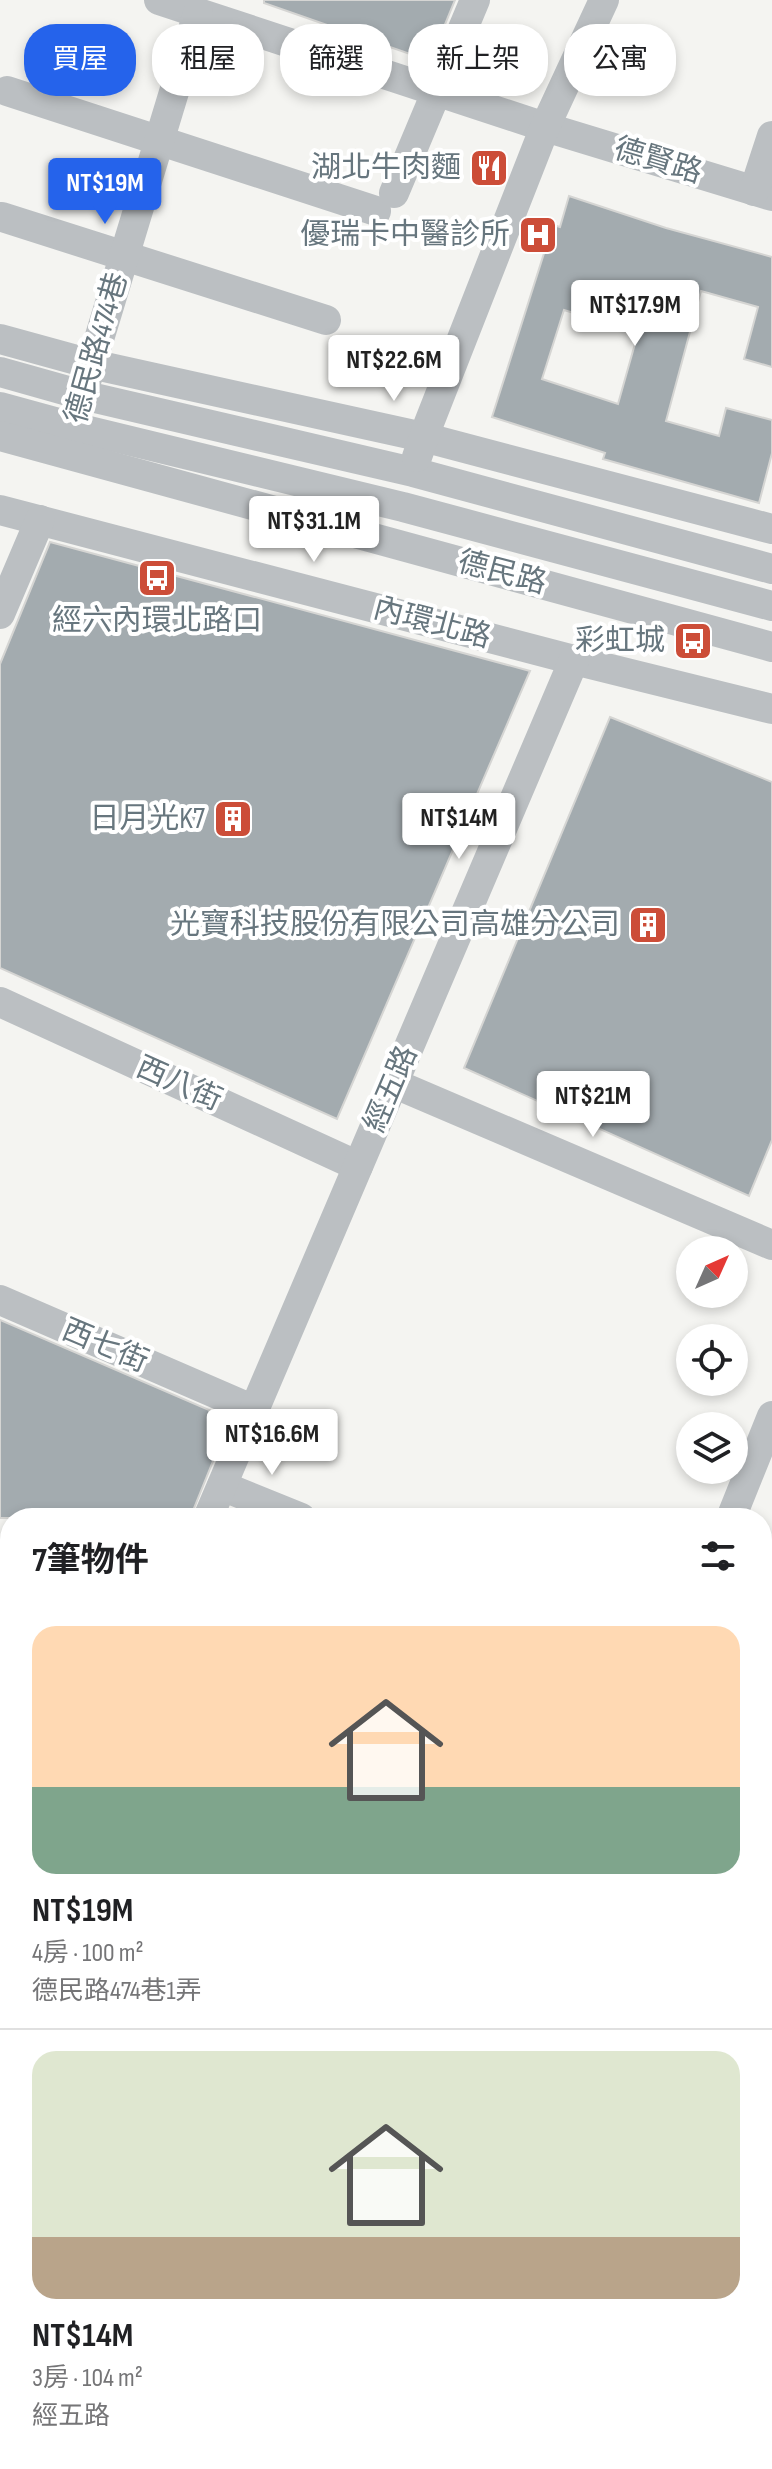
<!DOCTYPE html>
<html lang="zh-TW">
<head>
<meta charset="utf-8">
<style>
  body { margin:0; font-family:"Sofia Sans Condensed","Noto Sans TC",sans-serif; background:#f2f2f2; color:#202124; height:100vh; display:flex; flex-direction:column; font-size:30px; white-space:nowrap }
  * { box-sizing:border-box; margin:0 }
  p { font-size:26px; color:#757577 }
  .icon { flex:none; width:44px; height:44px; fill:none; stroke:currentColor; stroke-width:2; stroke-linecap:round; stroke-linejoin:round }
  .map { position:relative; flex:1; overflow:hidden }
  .sheet { position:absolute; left:0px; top:1508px; width:772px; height:962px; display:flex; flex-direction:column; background:#fff; border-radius:32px 32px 0 0; box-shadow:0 4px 12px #0003 }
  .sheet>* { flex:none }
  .hud { position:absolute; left:24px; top:24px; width:724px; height:72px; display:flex; gap:16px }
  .needle { width:52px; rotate:45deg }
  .tools { position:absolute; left:676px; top:1236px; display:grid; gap:16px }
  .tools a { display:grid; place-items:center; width:72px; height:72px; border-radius:50%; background:#fff; box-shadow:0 4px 12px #0003; font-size:40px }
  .price { position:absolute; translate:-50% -68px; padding:0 18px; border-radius:8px; background:#fff; color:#222; font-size:26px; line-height:52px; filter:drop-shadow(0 2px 4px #0008) }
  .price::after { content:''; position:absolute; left:50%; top:48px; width:24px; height:18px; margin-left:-12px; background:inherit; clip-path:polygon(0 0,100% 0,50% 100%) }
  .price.on { background:#2563eb; color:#fff }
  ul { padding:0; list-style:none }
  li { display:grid; align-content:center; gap:16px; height:424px; padding:0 32px }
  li+li { border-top:2px solid #e0e0e0 }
  li span { display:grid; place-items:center; height:248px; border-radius:24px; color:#555 }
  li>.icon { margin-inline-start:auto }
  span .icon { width:144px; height:144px; fill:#fffc; stroke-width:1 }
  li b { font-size:34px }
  h2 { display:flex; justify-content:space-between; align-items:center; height:96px; padding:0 32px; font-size:34px }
  .chip { padding:0 28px; border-radius:32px; background:#fff; box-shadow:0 4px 12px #0003; font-size:28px; line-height:72px }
  .chip.on { background:#2563eb; color:#fff }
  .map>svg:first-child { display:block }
  .building { fill:#a3abaf; stroke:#d5d5d3; stroke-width:2; fill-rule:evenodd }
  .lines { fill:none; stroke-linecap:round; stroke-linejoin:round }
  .minor { stroke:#bbbfc2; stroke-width:30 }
  .labels { text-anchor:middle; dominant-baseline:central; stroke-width:8; stroke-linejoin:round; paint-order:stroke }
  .street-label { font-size:30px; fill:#67767e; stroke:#fff }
  .poi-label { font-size:30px; fill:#67767e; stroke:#fff; text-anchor:end }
</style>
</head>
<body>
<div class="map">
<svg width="772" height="2469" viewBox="0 0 772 2469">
  <rect width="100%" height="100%" fill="#f4f4f1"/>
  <g class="building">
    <polygon points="264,0 455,0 430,61 264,3"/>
    <path d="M569,196L666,228L772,257V367L744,359L758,307L701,291L666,421L719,436L726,408L772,420V453L759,503L603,459L605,453L492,417L553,225L560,227ZM564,310L638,333L618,404L542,379Z"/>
    <polygon points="50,542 530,671 337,1119 0,968 0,664"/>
    <polygon points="610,717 772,782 772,1140 749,1196 464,1068"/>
    <polygon points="0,1320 230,1419 190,1518 0,1518"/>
  </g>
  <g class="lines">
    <g class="minor">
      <polyline points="159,0 545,127 772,196"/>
      <polyline points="7,91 376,211"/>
      <polyline points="754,191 772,136"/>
      <polyline points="394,193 475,0"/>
      <polyline points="2,217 326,320"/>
      <polyline points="0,339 91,364 423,437 772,529"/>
      <polyline points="0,372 82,395 413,472 772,569"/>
      <polyline points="86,382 198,13"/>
      <polyline points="0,407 73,427 403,507 772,606"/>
      <polyline points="0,436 772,647"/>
      <polyline points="417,457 429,423 545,127 604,0"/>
      <polyline points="0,510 574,660 772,709"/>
      <polyline points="0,614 40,520"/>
      <polyline points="0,1002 358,1166"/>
      <polyline points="393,1083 772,1245"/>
      <polyline points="0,1300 254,1410"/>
      <polyline points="222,1486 301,1518"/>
      <polyline points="208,1518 574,660"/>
      <polyline points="731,1518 772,1416"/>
      <polyline points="0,1689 10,1693"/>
      <polyline points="762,1706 772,1710"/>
      <polyline points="0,2006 10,1982"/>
      <polyline points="762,2302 772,2306"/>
      <polyline points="0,2339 10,2343"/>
      <polyline points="288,2460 309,2469"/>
    </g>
  </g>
  <defs>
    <symbol id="restaurant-square" viewBox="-11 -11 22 22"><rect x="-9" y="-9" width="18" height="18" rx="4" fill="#cc4d38" stroke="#fff"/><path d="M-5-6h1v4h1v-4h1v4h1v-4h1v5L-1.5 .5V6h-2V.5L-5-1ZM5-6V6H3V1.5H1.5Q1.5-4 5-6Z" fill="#fff"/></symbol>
    <symbol id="hospital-square" viewBox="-11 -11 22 22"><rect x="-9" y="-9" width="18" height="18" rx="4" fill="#cc4d38" stroke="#fff"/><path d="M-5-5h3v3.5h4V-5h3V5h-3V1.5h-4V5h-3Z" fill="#fff"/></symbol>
    <symbol id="bus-square" viewBox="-11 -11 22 22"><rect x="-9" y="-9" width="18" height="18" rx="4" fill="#cc4d38" stroke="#fff"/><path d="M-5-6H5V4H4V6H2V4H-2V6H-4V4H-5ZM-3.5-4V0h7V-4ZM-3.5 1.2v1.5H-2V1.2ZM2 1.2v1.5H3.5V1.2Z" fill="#fff"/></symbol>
    <symbol id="building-square" viewBox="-11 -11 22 22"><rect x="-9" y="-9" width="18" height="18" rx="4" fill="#cc4d38" stroke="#fff"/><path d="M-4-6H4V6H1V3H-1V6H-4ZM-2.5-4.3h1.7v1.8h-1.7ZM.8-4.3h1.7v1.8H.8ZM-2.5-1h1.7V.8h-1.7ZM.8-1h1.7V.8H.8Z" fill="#fff"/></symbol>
  </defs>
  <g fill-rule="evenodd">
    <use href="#restaurant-square" x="467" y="146" width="44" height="44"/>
    <use href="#hospital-square" x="516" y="213" width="44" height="44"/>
    <use href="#bus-square" x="135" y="556" width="44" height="44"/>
    <use href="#bus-square" x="671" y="619" width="44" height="44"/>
    <use href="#building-square" x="211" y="797" width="44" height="44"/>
    <use href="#building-square" x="626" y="903" width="44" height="44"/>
  </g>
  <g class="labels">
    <g class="street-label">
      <text transform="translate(658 161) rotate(17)">德賢路</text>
      <text transform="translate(97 348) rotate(-74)">德民路474巷</text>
      <text transform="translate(502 573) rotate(15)">德民路</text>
      <text transform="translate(432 623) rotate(15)">內環北路</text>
      <text transform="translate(179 1084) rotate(24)">西八街</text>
      <text transform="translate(391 1089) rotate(-67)">經五路</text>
      <text transform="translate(105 1346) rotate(23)">西七街</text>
    </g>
    <g class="poi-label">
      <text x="461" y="168">湖北牛肉麵</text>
      <text x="510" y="235">優瑞卡中醫診所</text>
      <text x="157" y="621" text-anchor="middle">經六內環北路口</text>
      <text x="665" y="641">彩虹城</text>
      <text x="205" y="819">日月光K7</text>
      <text x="620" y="925">光寶科技股份有限公司高雄分公司</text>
    </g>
  </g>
</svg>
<div class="tools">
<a><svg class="needle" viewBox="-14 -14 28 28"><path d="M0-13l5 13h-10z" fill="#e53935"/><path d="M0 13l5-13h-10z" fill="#757577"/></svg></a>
<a><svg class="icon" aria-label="locate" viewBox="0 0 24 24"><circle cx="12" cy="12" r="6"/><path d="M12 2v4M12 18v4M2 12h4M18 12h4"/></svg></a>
<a><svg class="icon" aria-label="layers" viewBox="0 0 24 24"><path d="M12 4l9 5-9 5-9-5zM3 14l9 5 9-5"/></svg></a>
</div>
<b class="price on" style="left:105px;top:226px">NT$19M</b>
<b class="price" style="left:635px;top:348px">NT$17.9M</b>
<b class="price" style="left:394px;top:403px">NT$22.6M</b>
<b class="price" style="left:314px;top:564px">NT$31.1M</b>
<b class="price" style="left:459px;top:861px">NT$14M</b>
<b class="price" style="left:593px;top:1139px">NT$21M</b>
<b class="price" style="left:272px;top:1477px">NT$16.6M</b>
<div class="hud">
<a class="chip on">買屋</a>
<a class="chip">租屋</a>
<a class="chip">篩選</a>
<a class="chip">新上架</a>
<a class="chip">公寓</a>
</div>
<section class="sheet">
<h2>7筆物件<svg class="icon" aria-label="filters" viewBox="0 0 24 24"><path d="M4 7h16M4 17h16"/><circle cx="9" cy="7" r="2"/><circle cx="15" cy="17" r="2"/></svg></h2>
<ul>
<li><span style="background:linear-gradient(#ffd9b3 65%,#7fa58c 0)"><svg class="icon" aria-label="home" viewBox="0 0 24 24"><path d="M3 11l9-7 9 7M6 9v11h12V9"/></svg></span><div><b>NT$19M</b><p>4房 · 100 m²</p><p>德民路474巷1弄</p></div></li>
<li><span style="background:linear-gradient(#dfe7d0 75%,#b9a48a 0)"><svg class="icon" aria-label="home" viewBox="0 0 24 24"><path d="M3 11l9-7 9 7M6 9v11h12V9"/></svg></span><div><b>NT$14M</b><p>3房 · 104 m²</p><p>經五路</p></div></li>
</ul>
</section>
</div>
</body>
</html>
